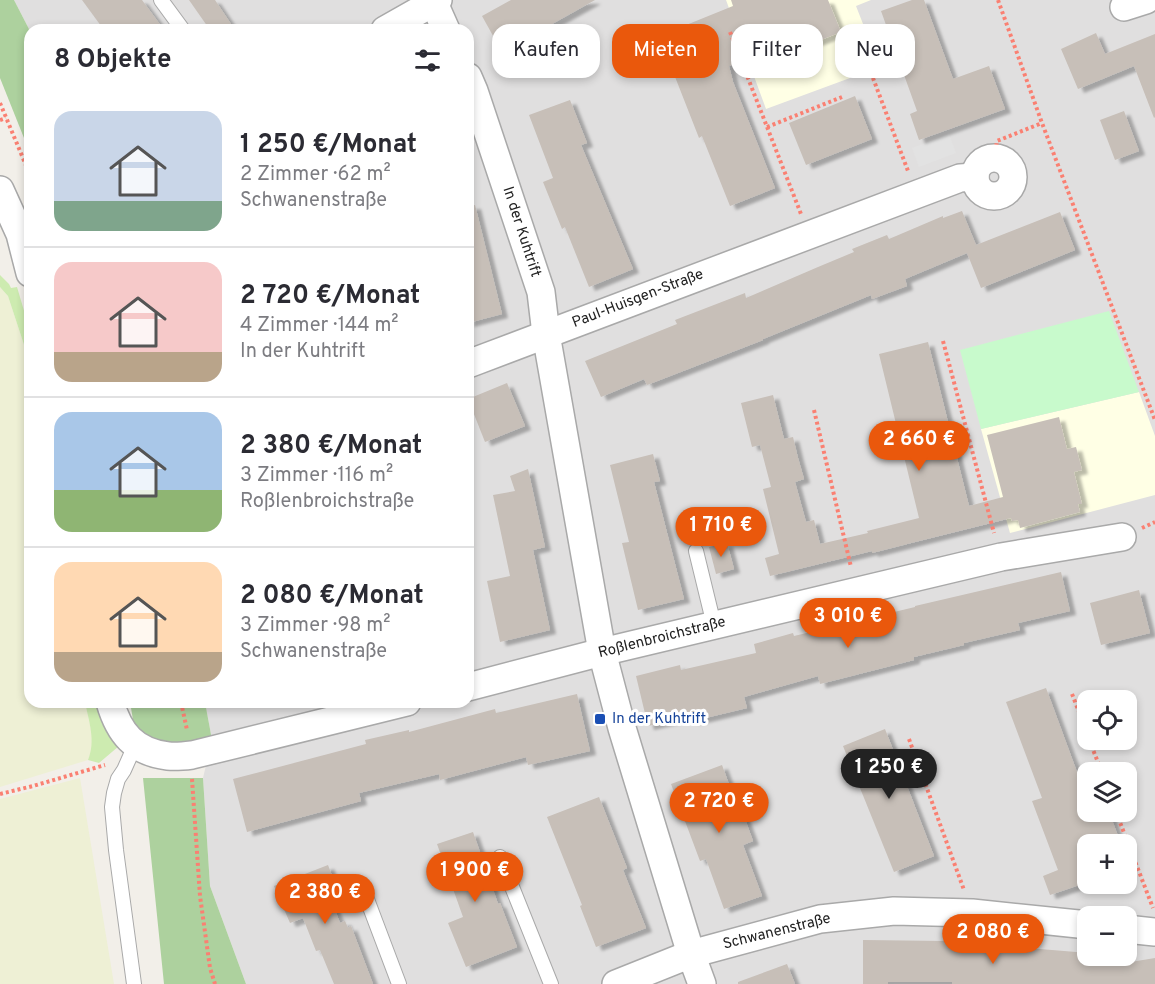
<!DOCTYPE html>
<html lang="de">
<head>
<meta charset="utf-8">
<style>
  body { margin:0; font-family:Overpass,sans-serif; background:#f2f2f3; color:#2b2b33; height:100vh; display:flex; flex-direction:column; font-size:22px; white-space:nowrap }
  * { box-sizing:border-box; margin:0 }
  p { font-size:20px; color:#7c7c81 }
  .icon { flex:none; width:33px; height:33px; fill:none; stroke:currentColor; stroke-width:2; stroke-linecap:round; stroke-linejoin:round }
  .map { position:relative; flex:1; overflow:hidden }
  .side { position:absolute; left:24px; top:24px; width:450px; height:684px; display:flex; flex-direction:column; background:#fff; border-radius:18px; box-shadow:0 3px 9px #0003 }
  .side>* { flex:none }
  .top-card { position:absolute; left:492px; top:24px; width:570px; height:54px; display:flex; gap:12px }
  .buttons { position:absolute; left:1077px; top:690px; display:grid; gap:12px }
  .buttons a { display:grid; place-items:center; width:60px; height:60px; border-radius:12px; background:#fff; box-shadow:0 3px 9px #0003; font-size:30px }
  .price { position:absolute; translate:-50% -51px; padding:0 14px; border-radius:21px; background:#ea580c; color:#fff; font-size:20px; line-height:39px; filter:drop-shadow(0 2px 3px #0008) }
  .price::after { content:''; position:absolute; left:50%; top:36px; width:18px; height:14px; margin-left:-9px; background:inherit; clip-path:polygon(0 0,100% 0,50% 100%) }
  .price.current { background:#222; color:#fff }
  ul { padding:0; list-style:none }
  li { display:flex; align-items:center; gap:18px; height:150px; padding:0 30px }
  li+li { border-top:2px solid #e1e1e2 }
  li span { display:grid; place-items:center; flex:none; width:168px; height:120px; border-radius:18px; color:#555 }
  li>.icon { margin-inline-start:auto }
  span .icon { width:72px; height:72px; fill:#fffc; stroke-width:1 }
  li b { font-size:26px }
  h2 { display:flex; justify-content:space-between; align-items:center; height:72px; padding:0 30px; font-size:26px }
  .pill { padding:0 21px; border-radius:18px; background:#fff; box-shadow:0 3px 9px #0003; font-size:21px; line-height:54px }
  .pill.current { background:#ea580c; color:#fff }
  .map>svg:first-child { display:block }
  .residential { fill:#e0dfdf; fill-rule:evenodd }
  .education { fill:#ffffe5 }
  .farmland { fill:#eef0d5 }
  .grass { fill:#cdebb0 }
  .forest { fill:#add19e }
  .park { fill:#c8facc }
  .parking { fill:#e2e2e2 }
  .building { fill:#c7bfb8; filter:url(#shadow) }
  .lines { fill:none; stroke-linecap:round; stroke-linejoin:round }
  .lane-casing { stroke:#a9a9a9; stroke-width:16 }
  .street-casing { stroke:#a9a9a9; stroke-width:30 }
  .path { stroke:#fa8072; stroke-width:4; stroke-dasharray:3 3; stroke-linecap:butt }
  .lane { stroke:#fff; stroke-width:14 }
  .street { stroke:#fff; stroke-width:27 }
  .transit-dot { fill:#1a4fb4; stroke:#fff; stroke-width:2 }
  .labels { text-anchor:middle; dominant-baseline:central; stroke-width:6; stroke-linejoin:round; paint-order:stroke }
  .street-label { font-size:15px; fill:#222; stroke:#fff }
  .transit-label { font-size:15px; fill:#164399; stroke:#fff; text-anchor:start }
</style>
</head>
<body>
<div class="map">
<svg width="1155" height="984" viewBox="0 0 1155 984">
  <defs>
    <filter id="shadow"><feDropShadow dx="6" dy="4" stdDeviation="1.5" flood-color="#0004"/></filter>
  </defs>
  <rect width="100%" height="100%" fill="#f2efe9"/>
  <path class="residential" d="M14,0H1155V984H246L210,886L203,778L212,740L205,702H468V30H30V31ZM1088,700H1126V740H1088ZM1088,772H1126V812H1088ZM1088,844H1126V884H1088ZM1088,916H1126V956H1088Z"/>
  <g class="education">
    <polygon points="726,0 871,0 856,6 865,29 836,40 850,78 766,109"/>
    <polygon points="1139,392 1155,436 1155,495 1010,533 981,429"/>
  </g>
  <g class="farmland">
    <polygon points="0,287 8,296 30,363 30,702 85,702 92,734 92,750 88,760 0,787"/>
    <polygon points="80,778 114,984 0,984 0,799"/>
  </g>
  <g class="grass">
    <polygon points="0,275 9,284 11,288 17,287 30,331 30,363 8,296 0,287"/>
    <path d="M85,702H98L119,746L99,763L88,760C96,741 89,722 85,702Z"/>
  </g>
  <g class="forest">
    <polygon points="0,0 14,0 30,31 30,153 0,78"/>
    <polygon points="130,702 205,702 212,740 159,745 134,726"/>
    <polygon points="143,778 203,778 210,886 246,984 164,984"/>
  </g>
  <polygon class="park" points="1109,311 1139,392 981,429 960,350"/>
  <polygon class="parking" points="949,134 956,153 919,167 912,148"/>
  <g class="building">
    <polygon points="82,0 142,0 164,30 104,30"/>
    <polygon points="189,0 215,0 235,30 210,30"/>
    <polygon points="511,0 595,0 502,52 482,16"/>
    <polygon points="731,0 828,0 841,32 798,49 794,40 729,66 733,82 775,188 730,206 702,136 699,138 659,36 733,6"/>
    <polygon points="912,0 924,0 953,79 989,66 1005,109 919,140 910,114 917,111 881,11"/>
    <polygon points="1096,33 1105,54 1155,34 1155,117 1154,118 1134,66 1078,89 1061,49"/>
    <polygon points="855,96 872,139 806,165 789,123"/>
    <polygon points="570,100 587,143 581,145 633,269 589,287 565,227 562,229 543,182 553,178 529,115"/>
    <polygon points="1124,111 1139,151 1115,160 1100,120"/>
    <polygon points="475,205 502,314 468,323 468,206"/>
    <polygon points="962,211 976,245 1060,212 1075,250 981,288 967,253 905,279 907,286 872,299 871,295 763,339 763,340 647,385 644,379 601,397 585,361 677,324 675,320 745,293 746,298 818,267 854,252 852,249 887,235 889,239 943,216 943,218"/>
    <polygon points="928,342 969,506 1003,497 987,435 1059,417 1067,449 1076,447 1082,470 1074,472 1082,504 1078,504 1080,512 1020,528 1018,520 1012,521 1011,518 915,542 872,553 872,551 770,576 765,558 779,554 763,489 771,487 760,445 752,447 741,403 773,395 784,439 793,437 798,458 804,479 795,482 806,522 814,520 820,544 868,533 867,531 919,518 879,354"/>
    <polygon points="507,383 525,426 485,442 468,399"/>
    <polygon points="653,454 660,481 654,482 684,599 638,610 622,543 629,542 610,465"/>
    <polygon points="528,469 545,547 533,550 550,630 500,642 487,581 510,576 493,495 515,491 510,476"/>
    <polygon points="727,543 734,569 716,574 709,547"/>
    <polygon points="1061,572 1070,611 1018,623 1020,630 964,643 964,645 914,657 914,660 820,684 818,676 744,697 747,708 693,721 692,716 648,726 636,676 680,665 681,670 756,653 754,644 793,633 794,636 915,607 915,606"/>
    <polygon points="1139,590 1150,633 1101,645 1090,603"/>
    <polygon points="1046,688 1081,783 1088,781 1088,812 1109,812 1121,844 1088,844 1088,882 1050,895 1043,876 1058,870 1032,801 1042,798 1006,702"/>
    <polygon points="577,694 590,751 528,765 526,757 440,780 439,774 359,793 361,801 247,832 233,779 366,744 365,740 409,730 409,732 495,709 496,713"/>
    <polygon points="885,729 934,856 894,872 843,746"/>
    <polygon points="722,765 738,809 741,808 753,841 743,845 762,896 724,909 706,859 700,861 671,784"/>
    <polygon points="599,797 627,868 623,870 646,928 596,947 580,906 582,905 547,817"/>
    <polygon points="473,832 498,904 500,903 517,947 466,967 448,923 463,917 437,844"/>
    <polygon points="328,865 336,886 327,889 340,923 345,921 348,928 351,926 373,984 334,984 320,950 316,951 303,918 290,923 274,886"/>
    <polygon points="863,940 945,941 1088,953 1088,956 1108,956 1107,966 1155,958 1155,984 952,984 952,982 888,982 888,984 863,984"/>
    <polygon points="787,964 795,984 738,984 738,982"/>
  </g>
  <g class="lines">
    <defs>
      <g id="lane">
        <polyline points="161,0 183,30"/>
        <polyline points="696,551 714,625"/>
        <polyline points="500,857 551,984"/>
        <polyline points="365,894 399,984"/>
        <polyline points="134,984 116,850 112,807 114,793 118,779 124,770 136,743"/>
      </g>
      <g id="street">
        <polyline points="431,0 434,3 446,30"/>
        <polyline points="1124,7 1146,0"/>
        <polyline points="385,30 438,0"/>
        <polyline points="468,77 474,91 541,292 546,334 602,652 622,728 691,954 702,984"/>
        <circle cx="994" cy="177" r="19"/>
        <polyline points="0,190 20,234 30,273"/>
        <polyline points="468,364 960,178 975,177"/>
        <polyline points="468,687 602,652 1001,557 1122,537"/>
        <path d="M110,702C119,733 134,752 168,756C176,757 184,756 192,755L407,702"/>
        <polyline points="1126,929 1155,932"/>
        <polyline points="616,984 691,954 820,919 894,911 972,913 1088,925"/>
      </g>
    </defs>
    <use href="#lane" class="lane-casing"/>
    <use href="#street" class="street-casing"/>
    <g class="path">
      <polyline points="998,0 1042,123 1155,420"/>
      <polyline points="730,32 801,214"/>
      <polyline points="856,33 908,171"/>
      <polyline points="0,103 30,175"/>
      <polyline points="0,120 6,118"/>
      <polyline points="767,127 842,97"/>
      <polyline points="994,158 997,141 1042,123"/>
      <polyline points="943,341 994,533"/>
      <polyline points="814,410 851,567"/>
      <polyline points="1142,528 1155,522"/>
      <polyline points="1072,694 1088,735"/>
      <polyline points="181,702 187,730"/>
      <polyline points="909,739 964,890"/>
      <polyline points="1089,740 1102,772"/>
      <polyline points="192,779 200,896 210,968 215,984"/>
      <polyline points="0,794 33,786 105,765"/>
      <polyline points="1116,812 1153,908"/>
    </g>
    <use href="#lane" class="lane"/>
    <use href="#street" class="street"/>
  </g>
  <rect class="transit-dot" x="594" y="713" width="12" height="12" rx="3"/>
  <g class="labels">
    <g class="street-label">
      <text transform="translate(521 232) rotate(72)">In der Kuhtrift</text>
      <text transform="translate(638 299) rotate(-21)">Paul-Huisgen-Straße</text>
      <text transform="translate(662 638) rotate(-14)">Roßlenbroichstraße</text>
      <text transform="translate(777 932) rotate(-14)">Schwanenstraße</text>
    </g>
    <g class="transit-label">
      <text x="612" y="719">In der Kuhtrift</text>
    </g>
  </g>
</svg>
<div class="buttons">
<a><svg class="icon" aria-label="locate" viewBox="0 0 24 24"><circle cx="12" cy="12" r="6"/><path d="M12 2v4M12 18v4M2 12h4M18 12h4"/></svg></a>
<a><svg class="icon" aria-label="layers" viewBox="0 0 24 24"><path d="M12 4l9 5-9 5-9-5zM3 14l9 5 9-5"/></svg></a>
<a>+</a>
<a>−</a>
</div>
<b class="price" style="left:919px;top:472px">2 660 €</b>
<b class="price" style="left:721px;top:558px">1 710 €</b>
<b class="price" style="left:848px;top:649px">3 010 €</b>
<b class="price current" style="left:889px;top:800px">1 250 €</b>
<b class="price" style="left:719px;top:834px">2 720 €</b>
<b class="price" style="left:475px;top:903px">1 900 €</b>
<b class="price" style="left:325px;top:925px">2 380 €</b>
<b class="price" style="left:993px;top:965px">2 080 €</b>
<div class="top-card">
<a class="pill">Kaufen</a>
<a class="pill current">Mieten</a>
<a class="pill">Filter</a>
<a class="pill">Neu</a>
</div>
<section class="side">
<h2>8 Objekte<svg class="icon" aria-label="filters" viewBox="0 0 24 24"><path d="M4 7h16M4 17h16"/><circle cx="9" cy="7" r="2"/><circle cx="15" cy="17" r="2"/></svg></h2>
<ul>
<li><span style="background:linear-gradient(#c9d6e8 75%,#7fa58c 0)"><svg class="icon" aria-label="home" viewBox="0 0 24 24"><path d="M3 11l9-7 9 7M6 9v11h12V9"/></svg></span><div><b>1 250 €/Monat</b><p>2 Zimmer · 62 m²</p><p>Schwanenstraße</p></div></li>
<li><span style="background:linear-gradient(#f6c9c9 75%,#b9a48a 0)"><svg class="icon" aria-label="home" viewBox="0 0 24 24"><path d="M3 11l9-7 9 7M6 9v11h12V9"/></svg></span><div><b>2 720 €/Monat</b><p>4 Zimmer · 144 m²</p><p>In der Kuhtrift</p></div></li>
<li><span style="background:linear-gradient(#a9c7e8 65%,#8fb573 0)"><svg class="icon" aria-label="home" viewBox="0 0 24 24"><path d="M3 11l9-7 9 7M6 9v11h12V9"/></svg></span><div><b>2 380 €/Monat</b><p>3 Zimmer · 116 m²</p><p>Roßlenbroichstraße</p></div></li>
<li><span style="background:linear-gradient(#ffd9b3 75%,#b9a48a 0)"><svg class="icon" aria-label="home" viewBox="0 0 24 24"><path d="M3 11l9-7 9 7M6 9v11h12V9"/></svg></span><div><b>2 080 €/Monat</b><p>3 Zimmer · 98 m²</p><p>Schwanenstraße</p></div></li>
</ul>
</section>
</div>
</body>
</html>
